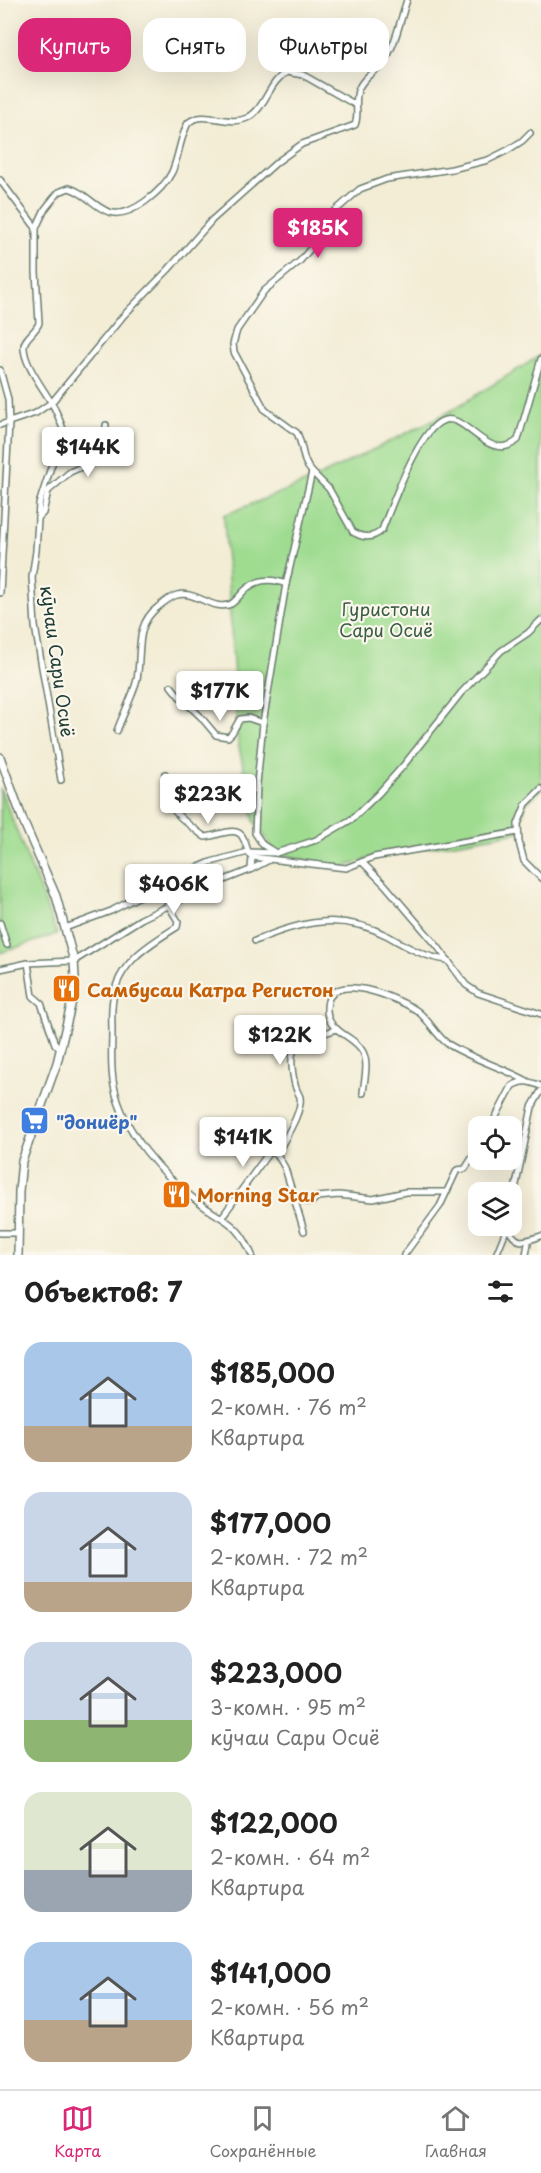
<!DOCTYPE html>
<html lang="ru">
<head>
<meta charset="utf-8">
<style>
  body { margin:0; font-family:"Playpen Sans",sans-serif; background:#f6f6f6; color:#222; height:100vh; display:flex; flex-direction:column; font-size:22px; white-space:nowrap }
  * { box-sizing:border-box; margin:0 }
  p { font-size:20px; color:#767676 }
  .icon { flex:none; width:33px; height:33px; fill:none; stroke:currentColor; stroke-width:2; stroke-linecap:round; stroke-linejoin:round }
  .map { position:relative; height:1255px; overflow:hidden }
  .details { display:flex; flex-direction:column; background:#fff; flex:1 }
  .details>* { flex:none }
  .guide { position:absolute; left:18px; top:18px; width:506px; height:54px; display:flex; gap:12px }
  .tools { position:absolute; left:468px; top:1116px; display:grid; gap:12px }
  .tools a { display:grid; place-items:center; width:54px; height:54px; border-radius:12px; background:#fff; box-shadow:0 6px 24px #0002; font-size:30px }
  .price { position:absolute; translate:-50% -51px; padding:0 14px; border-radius:6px; background:#fff; color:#222; font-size:20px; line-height:39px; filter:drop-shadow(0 2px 3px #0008) }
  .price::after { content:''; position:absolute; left:50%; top:36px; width:18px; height:14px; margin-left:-9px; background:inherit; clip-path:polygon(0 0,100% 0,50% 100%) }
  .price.on { background:#db2777; color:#fff }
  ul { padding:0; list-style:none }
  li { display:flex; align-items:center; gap:18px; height:150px; padding:0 24px }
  li span { display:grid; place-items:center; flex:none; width:168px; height:120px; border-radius:18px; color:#555 }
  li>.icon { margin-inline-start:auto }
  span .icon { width:72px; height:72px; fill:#fffc; stroke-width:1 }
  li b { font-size:26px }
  h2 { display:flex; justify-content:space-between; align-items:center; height:72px; padding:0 24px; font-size:26px }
  .tag { padding:0 21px; border-radius:18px; background:#fff; box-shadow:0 6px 24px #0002; font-size:21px; line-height:54px }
  .tag.on { background:#db2777; color:#fff }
  .tab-bar { display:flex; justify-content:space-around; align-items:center; height:84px; border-top:2px solid #e0e0e0; background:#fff; font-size:16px; color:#767676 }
  .tab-bar a { display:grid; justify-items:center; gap:3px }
  .tab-bar .on { color:#db2777 }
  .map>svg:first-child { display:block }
  .green { fill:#9fdc90; stroke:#5f8c62; stroke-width:1.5 }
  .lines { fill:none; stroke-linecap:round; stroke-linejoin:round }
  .minor-casing { stroke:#697b6d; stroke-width:8 }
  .major-casing { stroke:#697b6d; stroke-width:10 }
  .minor { stroke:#fff; stroke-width:5 }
  .major { stroke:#fff; stroke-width:7 }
  .labels { text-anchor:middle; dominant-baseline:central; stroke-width:4.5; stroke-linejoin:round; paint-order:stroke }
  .park-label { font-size:18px; fill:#395d46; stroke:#fbf7ec }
  .street-label { font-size:18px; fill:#1f3d34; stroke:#fbf7ec }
  .food-label { font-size:18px; font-weight:bold; fill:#c56008; stroke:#fbf7ec; text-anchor:start }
  .shop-label { font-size:18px; font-weight:bold; fill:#366cbe; stroke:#fbf7ec; text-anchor:start }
</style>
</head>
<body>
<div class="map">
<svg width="541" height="1255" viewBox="0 0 541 1255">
  <rect width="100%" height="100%" fill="#fbf7ec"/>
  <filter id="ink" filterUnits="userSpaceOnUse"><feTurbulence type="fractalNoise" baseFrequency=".0167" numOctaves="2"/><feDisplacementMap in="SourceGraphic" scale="12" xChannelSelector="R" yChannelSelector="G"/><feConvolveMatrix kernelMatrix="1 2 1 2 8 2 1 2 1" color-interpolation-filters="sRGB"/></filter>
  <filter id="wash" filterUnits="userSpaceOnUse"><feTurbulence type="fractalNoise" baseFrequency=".008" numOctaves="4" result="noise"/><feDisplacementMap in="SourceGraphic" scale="24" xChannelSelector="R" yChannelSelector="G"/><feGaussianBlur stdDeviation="1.35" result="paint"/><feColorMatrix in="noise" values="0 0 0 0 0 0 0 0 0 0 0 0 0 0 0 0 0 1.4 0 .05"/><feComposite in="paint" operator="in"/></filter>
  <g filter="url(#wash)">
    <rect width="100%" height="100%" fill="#f3edd6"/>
    <g class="green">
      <polygon points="541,355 541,789 526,804 518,832 374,857 341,868 276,853 254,821 238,742 224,515 310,481 449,412"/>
      <polygon points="0,788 57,934 0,953"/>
    </g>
  </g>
  <g filter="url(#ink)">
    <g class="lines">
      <defs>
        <g id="minor">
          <polyline points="0,180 36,228"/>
          <polyline points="0,370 8,399 9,423 0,593"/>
          <path d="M0,425L36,413L52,402L124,315L168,270L212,220L277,162L302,144L355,125C360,113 353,100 359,88C364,76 377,71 384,61C395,47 401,17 407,0"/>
          <path d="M312,472C301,461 304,447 297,433L265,410L234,352L233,344L237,330L264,291L300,261L316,242L335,211L360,189L387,179L452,169L488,160L508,150L522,141L530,133"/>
          <polyline points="38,518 43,513 48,491 70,472 97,460 105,453 106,425"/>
          <polyline points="171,686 179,696 200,716 216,735 228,737 232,733 240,719 248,718 263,723"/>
          <path d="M117,731C122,716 134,694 137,679C142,653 134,625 158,607C164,602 170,597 177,595C196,590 213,612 231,604C236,601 240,595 244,591C256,579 271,578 286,584"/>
          <path d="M165,774C171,784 168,796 172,807C176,816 197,831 205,837C216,837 237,824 243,838C247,844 246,851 252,857L251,869"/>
          <path d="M61,780L35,626L32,577L36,551L39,504L53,461L62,448L66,438C62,426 58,413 51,402C43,388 23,363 24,346C24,338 36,332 39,323L36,272V228L45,209L53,199L59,192L69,188C85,192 94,207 109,212C131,219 163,190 172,172C179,156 180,138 188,123C204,109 228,127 247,118C266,109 268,82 287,72L303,75L356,105"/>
          <polyline points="541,789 526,804 518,824 519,842 524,861 541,878"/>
          <path d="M276,853L263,845L255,833L257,784L263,723L286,584L312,472L329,489L353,532C363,538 373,539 382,530C392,505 417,435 440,422C465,407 486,466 518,440L541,359"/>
          <polyline points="252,857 346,868 374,857 518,832"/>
          <polyline points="362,862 385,885 438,947 466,985 478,993 541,1014"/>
          <path d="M168,905L178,921L177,927C148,945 118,963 113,999C111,1010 112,1021 112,1031C112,1050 110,1068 114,1086C123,1132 162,1175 198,1202C225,1223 237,1220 252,1255"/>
          <polyline points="0,923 7,945"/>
          <polyline points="65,928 111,911 178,876 211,862 248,852 276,853 298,846 316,840 352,819 378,794 403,766 461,693 501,651 528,633 541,620"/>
          <path d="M255,941C301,921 341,912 388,936C407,947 426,958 448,960"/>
          <polyline points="28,963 33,996 41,1003 55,1044 60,1049"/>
          <polyline points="0,969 28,963 74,961 141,919 209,886 250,870 269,860"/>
          <path d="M363,1093C364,1081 369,1064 363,1052C354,1034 326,1033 327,1008C328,967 399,999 416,1010C429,1019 435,1035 448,1044C472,1059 502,1067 527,1081"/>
          <path d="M491,1126L512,1086C523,1079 530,1082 541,1086"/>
          <polyline points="292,1197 311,1203 317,1197 339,1195 373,1199 405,1192 445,1192"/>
          <polyline points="512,1204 532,1107 541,1091"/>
          <polyline points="222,1217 270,1151 277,1154"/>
          <path d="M507,1226C516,1246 523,1242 541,1236"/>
          <path d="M304,1231L285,1168L277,1154C283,1141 303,1112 300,1097C299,1094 296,1090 295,1085C284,1038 300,1042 337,1029"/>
          <polyline points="0,1233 18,1233"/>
          <polyline points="404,1255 440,1206 457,1170 465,1169 478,1148"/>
          <polyline points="496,1255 507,1228"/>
          <polyline points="526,1255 528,1243"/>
        </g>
        <polyline id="major" points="0,757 24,823 56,896 74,961 75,977 73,997 57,1063 22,1161 19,1191 18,1255"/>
      </defs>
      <use href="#minor" class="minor-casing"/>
      <use href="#major" class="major-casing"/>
      <use href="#minor" class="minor"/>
      <use href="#major" class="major"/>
    </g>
  </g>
  <defs>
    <symbol id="restaurant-square" viewBox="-11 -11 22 22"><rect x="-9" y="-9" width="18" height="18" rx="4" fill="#e8710a" stroke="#fbf7ec"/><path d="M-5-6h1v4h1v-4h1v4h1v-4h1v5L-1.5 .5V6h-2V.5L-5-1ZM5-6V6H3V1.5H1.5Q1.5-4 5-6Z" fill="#fff"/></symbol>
    <symbol id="supermarket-square" viewBox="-11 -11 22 22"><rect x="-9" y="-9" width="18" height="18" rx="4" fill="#3f7fe0" stroke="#fbf7ec"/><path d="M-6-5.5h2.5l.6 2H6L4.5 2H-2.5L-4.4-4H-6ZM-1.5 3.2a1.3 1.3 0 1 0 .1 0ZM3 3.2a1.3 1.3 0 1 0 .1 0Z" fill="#fff"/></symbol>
  </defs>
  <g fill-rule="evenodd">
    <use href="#restaurant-square" x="50" y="972" width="33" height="33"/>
    <use href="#supermarket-square" x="18" y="1104" width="33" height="33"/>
    <use href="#restaurant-square" x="160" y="1178" width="33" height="33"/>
  </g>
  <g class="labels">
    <g class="park-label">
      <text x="386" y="608">Гуристони<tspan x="386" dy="21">Сари Осиё</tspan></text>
    </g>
    <g class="street-label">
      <text transform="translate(58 661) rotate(82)">кӯчаи Сари Осиё</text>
    </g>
    <g class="food-label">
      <text x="87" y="989">Самбусаи Катра Регистон</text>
      <text x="197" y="1194">Morning Star</text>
    </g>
    <g class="shop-label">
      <text x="56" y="1121">"дониёр"</text>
    </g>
  </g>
</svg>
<div class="tools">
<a><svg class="icon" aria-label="locate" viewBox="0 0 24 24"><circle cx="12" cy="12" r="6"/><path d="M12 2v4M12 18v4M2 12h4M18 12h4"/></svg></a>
<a><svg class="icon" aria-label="layers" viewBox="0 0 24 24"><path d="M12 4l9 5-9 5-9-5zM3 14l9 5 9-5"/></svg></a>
</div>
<b class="price on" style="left:318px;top:259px">$185K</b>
<b class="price" style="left:88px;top:478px">$144K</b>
<b class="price" style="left:220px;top:722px">$177K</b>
<b class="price" style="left:208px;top:825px">$223K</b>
<b class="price" style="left:174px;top:915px">$406K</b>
<b class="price" style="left:280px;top:1066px">$122K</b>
<b class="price" style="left:243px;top:1168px">$141K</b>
<div class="guide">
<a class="tag on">Купить</a>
<a class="tag">Снять</a>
<a class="tag">Фильтры</a>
</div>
</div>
<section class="details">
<h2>Объектов: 7<svg class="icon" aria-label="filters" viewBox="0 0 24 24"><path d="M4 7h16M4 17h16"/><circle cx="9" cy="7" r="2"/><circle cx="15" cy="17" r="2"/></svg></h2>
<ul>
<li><span style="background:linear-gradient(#a9c7e8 70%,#b9a48a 0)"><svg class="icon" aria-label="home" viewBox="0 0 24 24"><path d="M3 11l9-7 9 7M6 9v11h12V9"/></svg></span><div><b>$185,000</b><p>2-комн. · 76 m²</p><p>Квартира</p></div></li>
<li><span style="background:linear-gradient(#c9d6e8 75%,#b9a48a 0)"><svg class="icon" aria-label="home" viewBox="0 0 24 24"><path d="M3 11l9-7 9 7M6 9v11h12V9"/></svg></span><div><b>$177,000</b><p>2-комн. · 72 m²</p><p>Квартира</p></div></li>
<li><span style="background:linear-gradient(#c9d6e8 65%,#8fb573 0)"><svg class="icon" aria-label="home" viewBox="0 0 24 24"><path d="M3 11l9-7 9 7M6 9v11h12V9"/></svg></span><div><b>$223,000</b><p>3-комн. · 95 m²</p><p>кӯчаи Сари Осиё</p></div></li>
<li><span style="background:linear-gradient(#dfe7d0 65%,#9aa5b1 0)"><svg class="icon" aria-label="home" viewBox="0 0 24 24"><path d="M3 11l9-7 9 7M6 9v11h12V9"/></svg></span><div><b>$122,000</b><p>2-комн. · 64 m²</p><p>Квартира</p></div></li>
<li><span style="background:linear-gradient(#a9c7e8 65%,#b9a48a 0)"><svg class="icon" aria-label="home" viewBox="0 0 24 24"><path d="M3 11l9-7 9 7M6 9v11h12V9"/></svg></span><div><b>$141,000</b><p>2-комн. · 56 m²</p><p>Квартира</p></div></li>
</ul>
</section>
<nav class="tab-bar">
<a class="on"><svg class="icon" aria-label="map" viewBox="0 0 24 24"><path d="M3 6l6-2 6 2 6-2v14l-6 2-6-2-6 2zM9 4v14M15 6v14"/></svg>Карта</a>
<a><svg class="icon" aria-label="saved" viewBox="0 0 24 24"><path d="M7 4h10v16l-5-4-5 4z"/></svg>Сохранённые</a>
<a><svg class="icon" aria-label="home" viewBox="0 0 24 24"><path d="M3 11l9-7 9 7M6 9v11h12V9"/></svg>Главная</a>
</nav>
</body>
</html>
